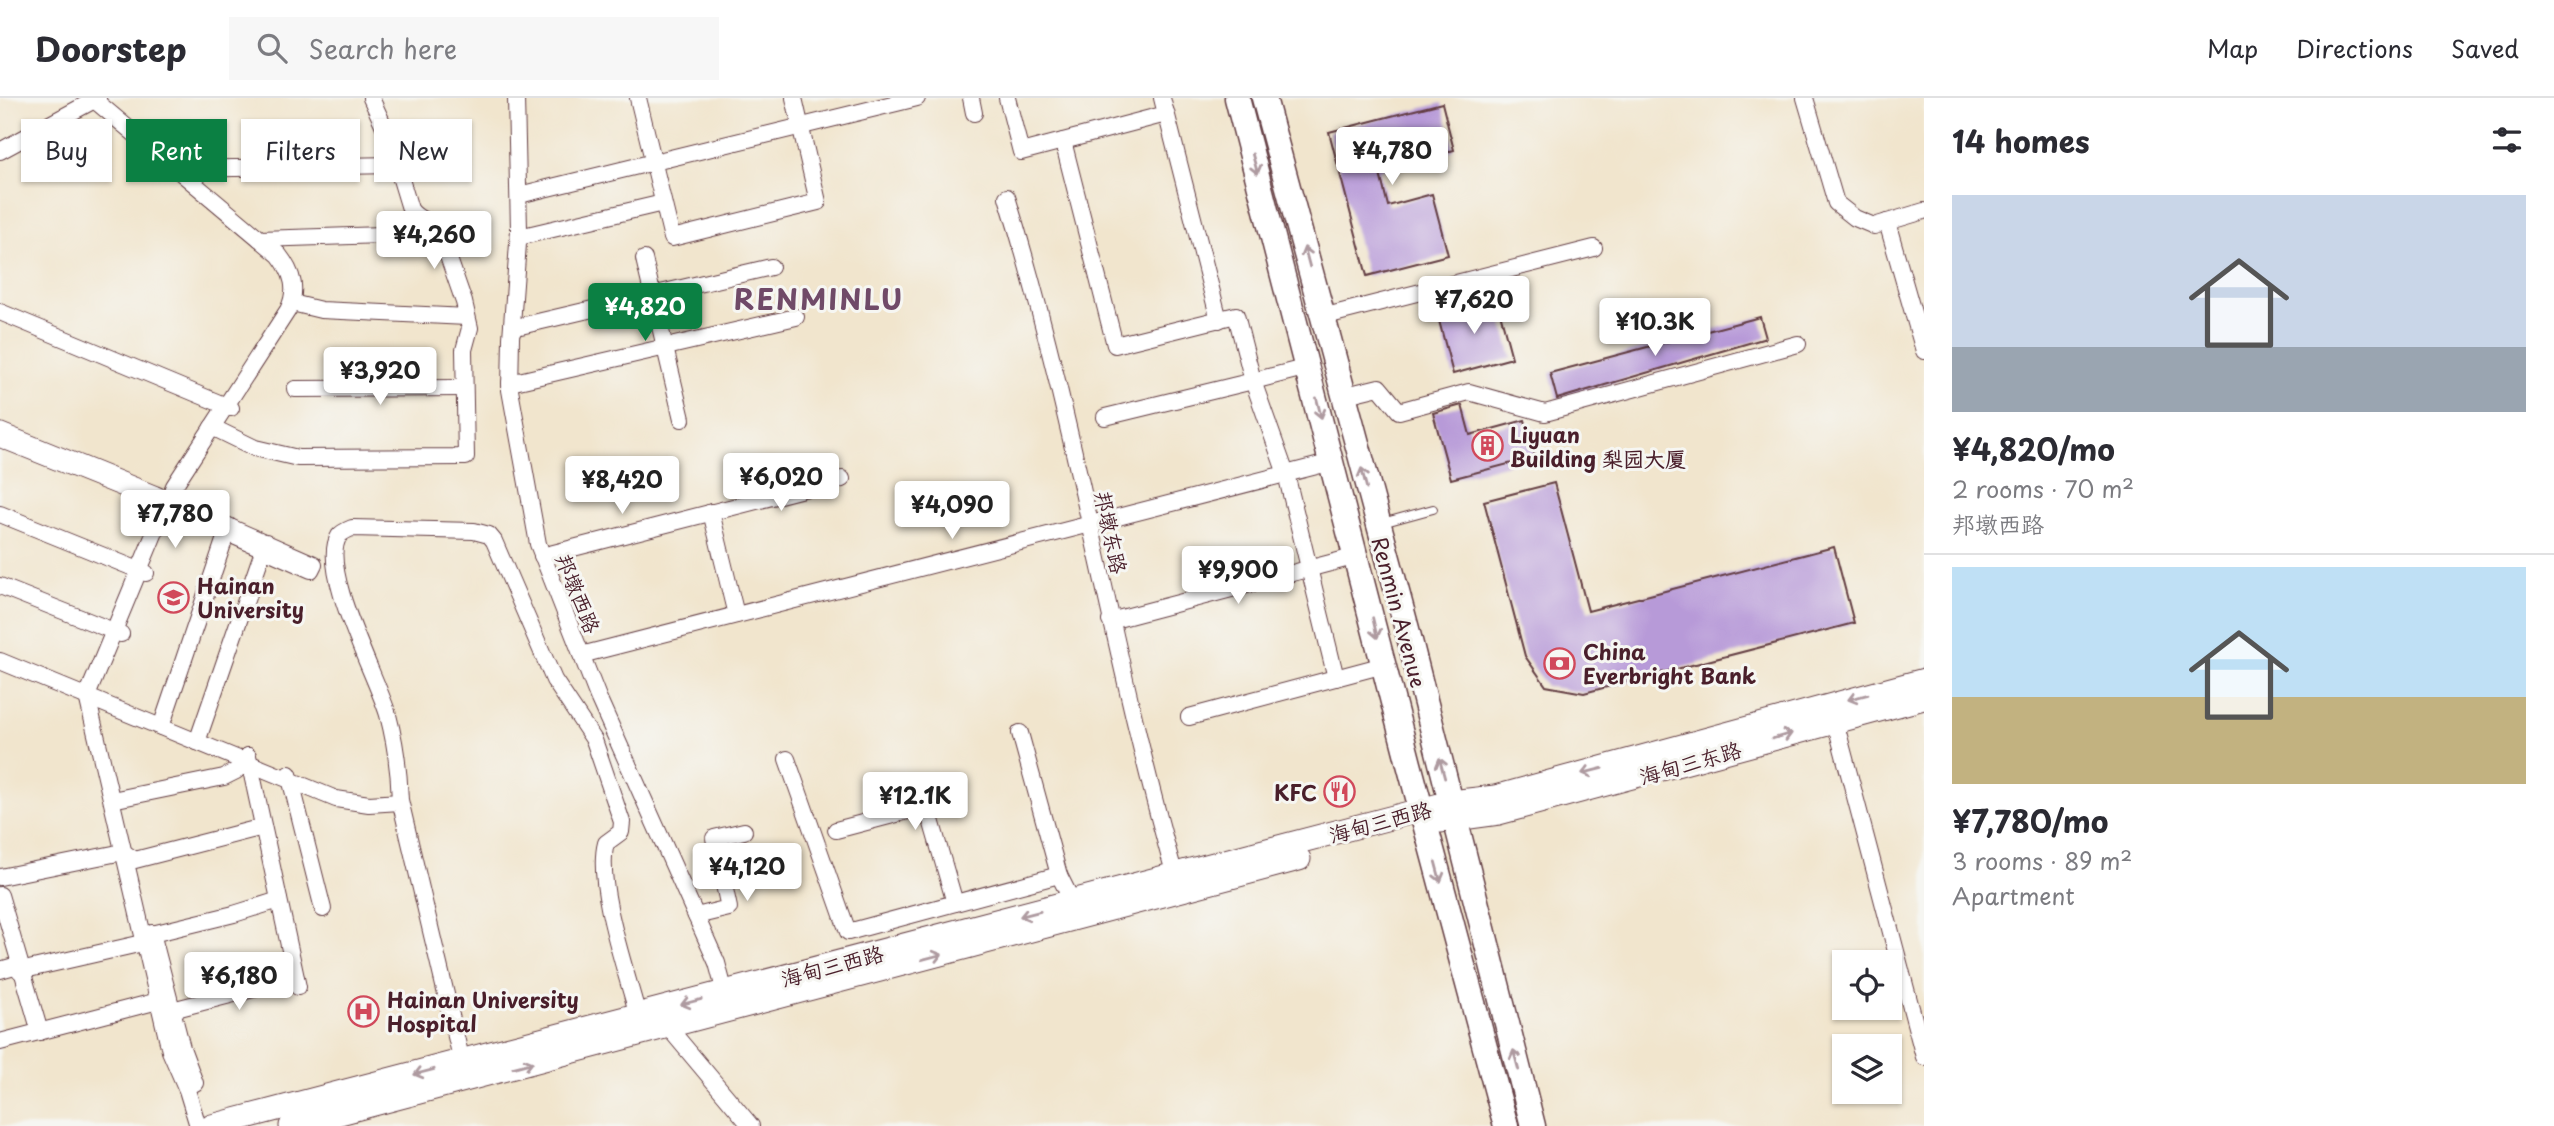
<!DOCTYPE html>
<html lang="en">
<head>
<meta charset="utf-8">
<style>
  body { margin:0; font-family:"Playpen Sans","LXGW WenKai TC",sans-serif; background:#f7f7f7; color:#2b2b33; height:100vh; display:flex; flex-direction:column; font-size:26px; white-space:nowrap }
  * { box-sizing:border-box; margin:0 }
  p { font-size:23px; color:#7c7c81 }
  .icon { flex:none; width:38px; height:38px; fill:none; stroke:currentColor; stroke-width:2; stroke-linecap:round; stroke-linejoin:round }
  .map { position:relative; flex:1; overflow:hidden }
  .details { display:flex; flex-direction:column; background:#fff; width:630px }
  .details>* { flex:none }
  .hud { position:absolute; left:21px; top:21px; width:665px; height:63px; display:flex; gap:14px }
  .fabs { position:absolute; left:1832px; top:852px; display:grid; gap:14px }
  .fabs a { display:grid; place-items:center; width:70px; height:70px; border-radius:0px; background:#fff; box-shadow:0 2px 5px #0004; font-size:35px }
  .price { position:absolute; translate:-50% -60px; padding:0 16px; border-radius:7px; background:#fff; color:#222; font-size:23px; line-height:46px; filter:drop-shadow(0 2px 4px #0008) }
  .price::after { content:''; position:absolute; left:50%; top:42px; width:21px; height:16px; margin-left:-10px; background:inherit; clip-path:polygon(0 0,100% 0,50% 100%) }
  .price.on { background:#0b8043; color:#fff }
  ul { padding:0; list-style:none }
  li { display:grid; align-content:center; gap:14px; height:371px; padding:0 28px }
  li+li { border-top:2px solid #e1e1e2 }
  li span { display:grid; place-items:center; height:217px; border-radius:0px; color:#555 }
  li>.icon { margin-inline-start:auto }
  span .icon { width:126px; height:126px; fill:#fffc; stroke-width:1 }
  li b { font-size:30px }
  h2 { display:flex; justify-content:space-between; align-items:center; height:84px; padding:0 28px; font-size:30px }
  .chip { padding:0 24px; border-radius:0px; background:#fff; box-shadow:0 2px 5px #0004; font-size:24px; line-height:63px }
  .chip.on { background:#0b8043; color:#fff }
  header { display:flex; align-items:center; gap:42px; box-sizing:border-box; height:98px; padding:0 35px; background:#fff; border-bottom:2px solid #e1e1e2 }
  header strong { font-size:33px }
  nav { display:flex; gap:38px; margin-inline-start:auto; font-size:24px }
  .search { width:490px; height:63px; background:#f7f7f7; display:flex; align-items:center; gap:18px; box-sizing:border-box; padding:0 24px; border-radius:0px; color:#7c7c81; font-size:26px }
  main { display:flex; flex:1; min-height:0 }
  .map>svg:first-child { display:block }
  .building { fill:#b79ad8 }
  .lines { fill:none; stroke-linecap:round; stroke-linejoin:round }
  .lane-casing { stroke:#633d43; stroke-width:10 }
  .street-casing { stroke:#633d43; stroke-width:18 }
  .secondary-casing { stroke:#633d43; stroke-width:25 }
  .primary-casing { stroke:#633d43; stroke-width:27 }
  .lane { stroke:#fff; stroke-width:8 }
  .street { stroke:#fff; stroke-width:16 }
  .secondary { stroke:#fff; stroke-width:23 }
  .primary { stroke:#fff; stroke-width:24 }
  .oneway { stroke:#ae9aa0 }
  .labels { text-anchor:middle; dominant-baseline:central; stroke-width:6; stroke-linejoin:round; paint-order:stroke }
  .poi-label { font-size:21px; font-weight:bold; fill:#4a1f2b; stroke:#f6f6f2; text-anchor:start }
  .street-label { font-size:21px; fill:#4a1f2b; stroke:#f6f6f2 }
  .district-label { font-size:28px; font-weight:bold; letter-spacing:2px; fill:#704a68; stroke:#f6f6f2 }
</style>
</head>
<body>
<header>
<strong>Doorstep</strong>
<div class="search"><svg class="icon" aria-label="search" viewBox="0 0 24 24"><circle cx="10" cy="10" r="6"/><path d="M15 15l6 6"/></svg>Search here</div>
<nav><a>Map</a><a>Directions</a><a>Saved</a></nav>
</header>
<main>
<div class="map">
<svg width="1924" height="1028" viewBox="0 0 1924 1028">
  <rect width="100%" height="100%" fill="#f6f6f2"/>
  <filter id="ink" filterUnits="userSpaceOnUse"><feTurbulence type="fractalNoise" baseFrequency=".0143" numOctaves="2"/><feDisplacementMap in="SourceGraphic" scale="14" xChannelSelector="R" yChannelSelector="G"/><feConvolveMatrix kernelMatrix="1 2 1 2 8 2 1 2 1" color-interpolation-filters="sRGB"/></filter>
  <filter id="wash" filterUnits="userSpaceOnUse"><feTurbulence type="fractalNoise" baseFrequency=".00686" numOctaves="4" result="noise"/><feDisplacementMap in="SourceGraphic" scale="28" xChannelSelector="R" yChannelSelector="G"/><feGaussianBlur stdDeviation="1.57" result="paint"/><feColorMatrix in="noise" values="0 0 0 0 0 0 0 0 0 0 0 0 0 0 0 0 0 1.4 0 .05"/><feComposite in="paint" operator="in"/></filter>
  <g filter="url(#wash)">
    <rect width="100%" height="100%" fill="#f1e5cd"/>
    <g id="blocks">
      <g class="building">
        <polygon points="1442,5 1454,52 1379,72 1388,108 1432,96 1448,157 1367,178 1329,34"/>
        <polygon points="1496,200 1512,260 1453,276 1437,215"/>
        <polygon points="1760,219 1766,240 1557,301 1550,275"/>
        <polygon points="1462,307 1470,337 1525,322 1535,359 1451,381 1433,315"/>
        <polygon points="1554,385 1588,513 1834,449 1854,525 1584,595 1546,588 1525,558 1484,403"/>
      </g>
    </g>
  </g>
  <g filter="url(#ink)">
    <use href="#blocks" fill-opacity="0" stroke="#633d43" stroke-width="2"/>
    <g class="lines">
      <defs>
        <polyline id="lane" points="1382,425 1433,411"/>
        <g id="street">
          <path d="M92,0L279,157C293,175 298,192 288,212L174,388L87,598L170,953L187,992L198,1028"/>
          <polyline points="516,0 519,132 511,240 510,292 538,446 598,599 717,865 725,895"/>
          <polyline points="638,0 672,140 818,104 794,0"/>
          <polyline points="971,0 974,15"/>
          <polyline points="1007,0 1021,54 1166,16 1162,0"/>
          <polyline points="1805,0 1836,105 1855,120 1874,128 1924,113"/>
          <polyline points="1166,14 1219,222"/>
          <polyline points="1063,43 1115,247 1236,217 1253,283 1308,269"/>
          <polyline points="0,53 98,0"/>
          <polyline points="177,71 394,67"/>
          <polyline points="519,97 917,0"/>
          <path d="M1007,99C1076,322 1111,554 1175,778"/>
          <polyline points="1887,124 1924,253"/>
          <polyline points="519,139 663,105"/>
          <polyline points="260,141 413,136 433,126"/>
          <polyline points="644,161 682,321"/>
          <polyline points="292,205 321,212 467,219"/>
          <polyline points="0,214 231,310"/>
          <polyline points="1322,219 1594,150"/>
          <polyline points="512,230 771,169"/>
          <polyline points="510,285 796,219"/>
          <polyline points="295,291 464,290"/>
          <polyline points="1342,298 1379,289 1399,313 1469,294 1545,315 1798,246"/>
          <polyline points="1105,319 1253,283 1286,376 1336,580"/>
          <path d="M212,329L255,350L298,360L466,359L464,252L470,230L464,204L440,135C432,122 417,123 410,111L387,35L371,0"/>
          <polyline points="0,333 155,396 314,466 311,472 152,402 0,341"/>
          <polyline points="711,414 736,517"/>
          <polyline points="0,416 146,475"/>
          <polyline points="542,458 842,381"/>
          <polyline points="0,488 121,536"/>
          <polyline points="1110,523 1357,458"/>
          <polyline points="581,557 1332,364"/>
          <polyline points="0,563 336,701 369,706 400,704"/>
          <polyline points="1189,619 1384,567"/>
          <polyline points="1835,623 1924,959"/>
          <polyline points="161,629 229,428"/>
          <polyline points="1020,635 1059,777"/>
          <polyline points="197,644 266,444"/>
          <polyline points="248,658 298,889"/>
          <polyline points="787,661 848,834 1059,777 1073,805"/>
          <polyline points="289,676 323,811"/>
          <polyline points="112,702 224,679 236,673 248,658"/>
          <polyline points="836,732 927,708 955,805"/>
          <polyline points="0,779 123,754 135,762 263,729"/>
          <polyline points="0,797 40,934"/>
          <polyline points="696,818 729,810 714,740 744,733"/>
          <polyline points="152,835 182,950 195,985"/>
          <polyline points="0,872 18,867"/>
          <polyline points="20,873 143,845 152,836 234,816 279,802"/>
          <polyline points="668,929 751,1028"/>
          <polyline points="0,944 158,903 172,912 296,880"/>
          <path d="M462,964L400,702C399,672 396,647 388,617C378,581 318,471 339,438C342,434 347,432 352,430L474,433L489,437L494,443L554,582L594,642L622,724L621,734L606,745C595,786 627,875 638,918"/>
        </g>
        <g id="secondary">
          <polyline points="1440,723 1499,715 1924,600"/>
          <polyline points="212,1028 1451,704 1495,699 1924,582"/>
          <polyline points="291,1028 1299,761"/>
        </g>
        <g id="primary">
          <polyline points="1237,0 1409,666 1506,1028"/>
          <polyline points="1264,0 1407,531 1533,1028"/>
        </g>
      </defs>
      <use href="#lane" class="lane-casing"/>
      <use href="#street" class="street-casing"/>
      <use href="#secondary" class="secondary-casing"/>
      <use href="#primary" class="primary-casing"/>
      <use href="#lane" class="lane"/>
      <use href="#street" class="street"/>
      <use href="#secondary" class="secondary"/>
      <use href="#primary" class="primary"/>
    </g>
    <defs><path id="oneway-shaft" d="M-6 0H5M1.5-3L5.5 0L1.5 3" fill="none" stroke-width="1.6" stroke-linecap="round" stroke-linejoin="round" transform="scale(1.75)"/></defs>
    <g class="oneway">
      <use href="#oneway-shaft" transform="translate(1255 66) rotate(75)"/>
      <use href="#oneway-shaft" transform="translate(1307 159) rotate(-105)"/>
      <use href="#oneway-shaft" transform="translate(1319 310) rotate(76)"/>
      <use href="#oneway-shaft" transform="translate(1364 380) rotate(-105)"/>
      <use href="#oneway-shaft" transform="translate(1375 530) rotate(77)"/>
      <use href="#oneway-shaft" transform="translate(1858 599) rotate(165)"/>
      <use href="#oneway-shaft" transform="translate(1782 638) rotate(-16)"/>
      <use href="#oneway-shaft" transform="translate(1442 670) rotate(-105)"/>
      <use href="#oneway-shaft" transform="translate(1592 673) rotate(166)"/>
      <use href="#oneway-shaft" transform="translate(1438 774) rotate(75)"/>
      <use href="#oneway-shaft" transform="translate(1030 816) rotate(166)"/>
      <use href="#oneway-shaft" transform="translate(932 859) rotate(-15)"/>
      <use href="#oneway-shaft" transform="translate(691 904) rotate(165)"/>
      <use href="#oneway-shaft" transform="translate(1516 962) rotate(-105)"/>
      <use href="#oneway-shaft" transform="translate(523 967) rotate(-15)"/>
      <use href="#oneway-shaft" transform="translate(424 974) rotate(165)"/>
    </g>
  </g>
  <defs>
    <symbol id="building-ring" viewBox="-11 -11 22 22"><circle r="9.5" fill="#f6f6f2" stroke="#d1495b" stroke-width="1.5"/><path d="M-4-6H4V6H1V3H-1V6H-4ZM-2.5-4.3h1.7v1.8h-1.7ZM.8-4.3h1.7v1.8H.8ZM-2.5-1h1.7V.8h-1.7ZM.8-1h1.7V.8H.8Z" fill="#d1495b"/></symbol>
    <symbol id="university-ring" viewBox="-11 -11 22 22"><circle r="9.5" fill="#f6f6f2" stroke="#d1495b" stroke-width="1.5"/><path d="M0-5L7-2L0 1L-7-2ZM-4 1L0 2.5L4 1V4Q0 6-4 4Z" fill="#d1495b"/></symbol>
    <symbol id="bank-ring" viewBox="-11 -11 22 22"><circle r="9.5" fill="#f6f6f2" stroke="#d1495b" stroke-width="1.5"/><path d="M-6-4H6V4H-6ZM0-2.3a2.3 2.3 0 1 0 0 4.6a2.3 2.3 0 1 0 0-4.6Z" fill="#d1495b"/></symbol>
    <symbol id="restaurant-ring" viewBox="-11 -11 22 22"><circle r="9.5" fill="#f6f6f2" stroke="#d1495b" stroke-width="1.5"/><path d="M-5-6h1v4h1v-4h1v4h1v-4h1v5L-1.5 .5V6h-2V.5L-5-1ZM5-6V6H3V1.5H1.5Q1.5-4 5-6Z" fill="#d1495b"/></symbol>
    <symbol id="hospital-ring" viewBox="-11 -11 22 22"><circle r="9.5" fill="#f6f6f2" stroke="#d1495b" stroke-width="1.5"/><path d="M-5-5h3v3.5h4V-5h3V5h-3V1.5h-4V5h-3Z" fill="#d1495b"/></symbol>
  </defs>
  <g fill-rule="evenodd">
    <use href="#building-ring" x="1470" y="330" width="35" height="35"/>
    <use href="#university-ring" x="156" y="482" width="35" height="35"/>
    <use href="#bank-ring" x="1542" y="548" width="35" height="35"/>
    <use href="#restaurant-ring" x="1322" y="676" width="35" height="35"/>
    <use href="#hospital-ring" x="346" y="896" width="35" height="35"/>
  </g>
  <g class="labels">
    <g class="poi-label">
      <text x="1510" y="336">Liyuan<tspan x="1510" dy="24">Building 梨园大厦</tspan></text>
      <text x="197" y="487">Hainan<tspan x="197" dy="24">University</tspan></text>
      <text x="1583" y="553">China<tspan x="1583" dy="24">Everbright Bank</tspan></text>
      <text x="1317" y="694" text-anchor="end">KFC</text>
      <text x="387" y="901">Hainan University<tspan x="387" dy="24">Hospital</tspan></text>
    </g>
    <g class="street-label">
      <text transform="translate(1112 434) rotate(78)">邦墩东路</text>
      <text transform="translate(579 495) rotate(68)">邦墩西路</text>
      <text transform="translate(1400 514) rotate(75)">Renmin Avenue</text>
      <text transform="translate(1690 664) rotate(-16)">海甸三东路</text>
      <text transform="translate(1380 723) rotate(-15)">海甸三西路</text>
      <text transform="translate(832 867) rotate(-15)">海甸三西路</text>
    </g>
    <g class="district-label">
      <text x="819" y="200">RENMINLU</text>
    </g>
  </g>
</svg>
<div class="fabs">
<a><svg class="icon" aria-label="locate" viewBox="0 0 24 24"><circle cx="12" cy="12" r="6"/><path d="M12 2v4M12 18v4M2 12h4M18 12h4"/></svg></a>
<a><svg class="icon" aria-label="layers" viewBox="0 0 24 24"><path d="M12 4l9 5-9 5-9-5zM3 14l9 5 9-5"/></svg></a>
</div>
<b class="price" style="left:1392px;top:89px">¥4,780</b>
<b class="price" style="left:434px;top:173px">¥4,260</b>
<b class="price" style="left:1474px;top:238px">¥7,620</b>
<b class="price on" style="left:645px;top:245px">¥4,820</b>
<b class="price" style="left:1655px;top:260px">¥10.3K</b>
<b class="price" style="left:380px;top:309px">¥3,920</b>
<b class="price" style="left:781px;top:415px">¥6,020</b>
<b class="price" style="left:622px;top:418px">¥8,420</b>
<b class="price" style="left:952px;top:443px">¥4,090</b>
<b class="price" style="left:175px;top:452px">¥7,780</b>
<b class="price" style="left:1238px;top:508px">¥9,900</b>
<b class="price" style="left:915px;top:734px">¥12.1K</b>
<b class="price" style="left:747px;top:805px">¥4,120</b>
<b class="price" style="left:239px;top:914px">¥6,180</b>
<div class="hud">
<a class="chip">Buy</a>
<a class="chip on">Rent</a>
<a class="chip">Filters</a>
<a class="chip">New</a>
</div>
</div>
<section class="details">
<h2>14 homes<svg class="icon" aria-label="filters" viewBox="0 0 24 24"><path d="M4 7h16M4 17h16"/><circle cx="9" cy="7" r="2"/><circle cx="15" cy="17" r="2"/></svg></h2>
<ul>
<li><span style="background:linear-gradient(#c9d6e8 70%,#9aa5b1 0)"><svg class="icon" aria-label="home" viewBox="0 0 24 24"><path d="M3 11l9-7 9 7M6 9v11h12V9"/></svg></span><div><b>¥4,820/mo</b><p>2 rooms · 70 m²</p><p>邦墩西路</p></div></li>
<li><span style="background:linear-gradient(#bfe0f5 60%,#c2b280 0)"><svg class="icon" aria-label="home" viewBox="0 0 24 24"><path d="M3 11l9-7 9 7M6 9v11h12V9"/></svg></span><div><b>¥7,780/mo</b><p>3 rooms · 89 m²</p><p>Apartment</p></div></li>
</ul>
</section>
</main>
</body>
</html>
